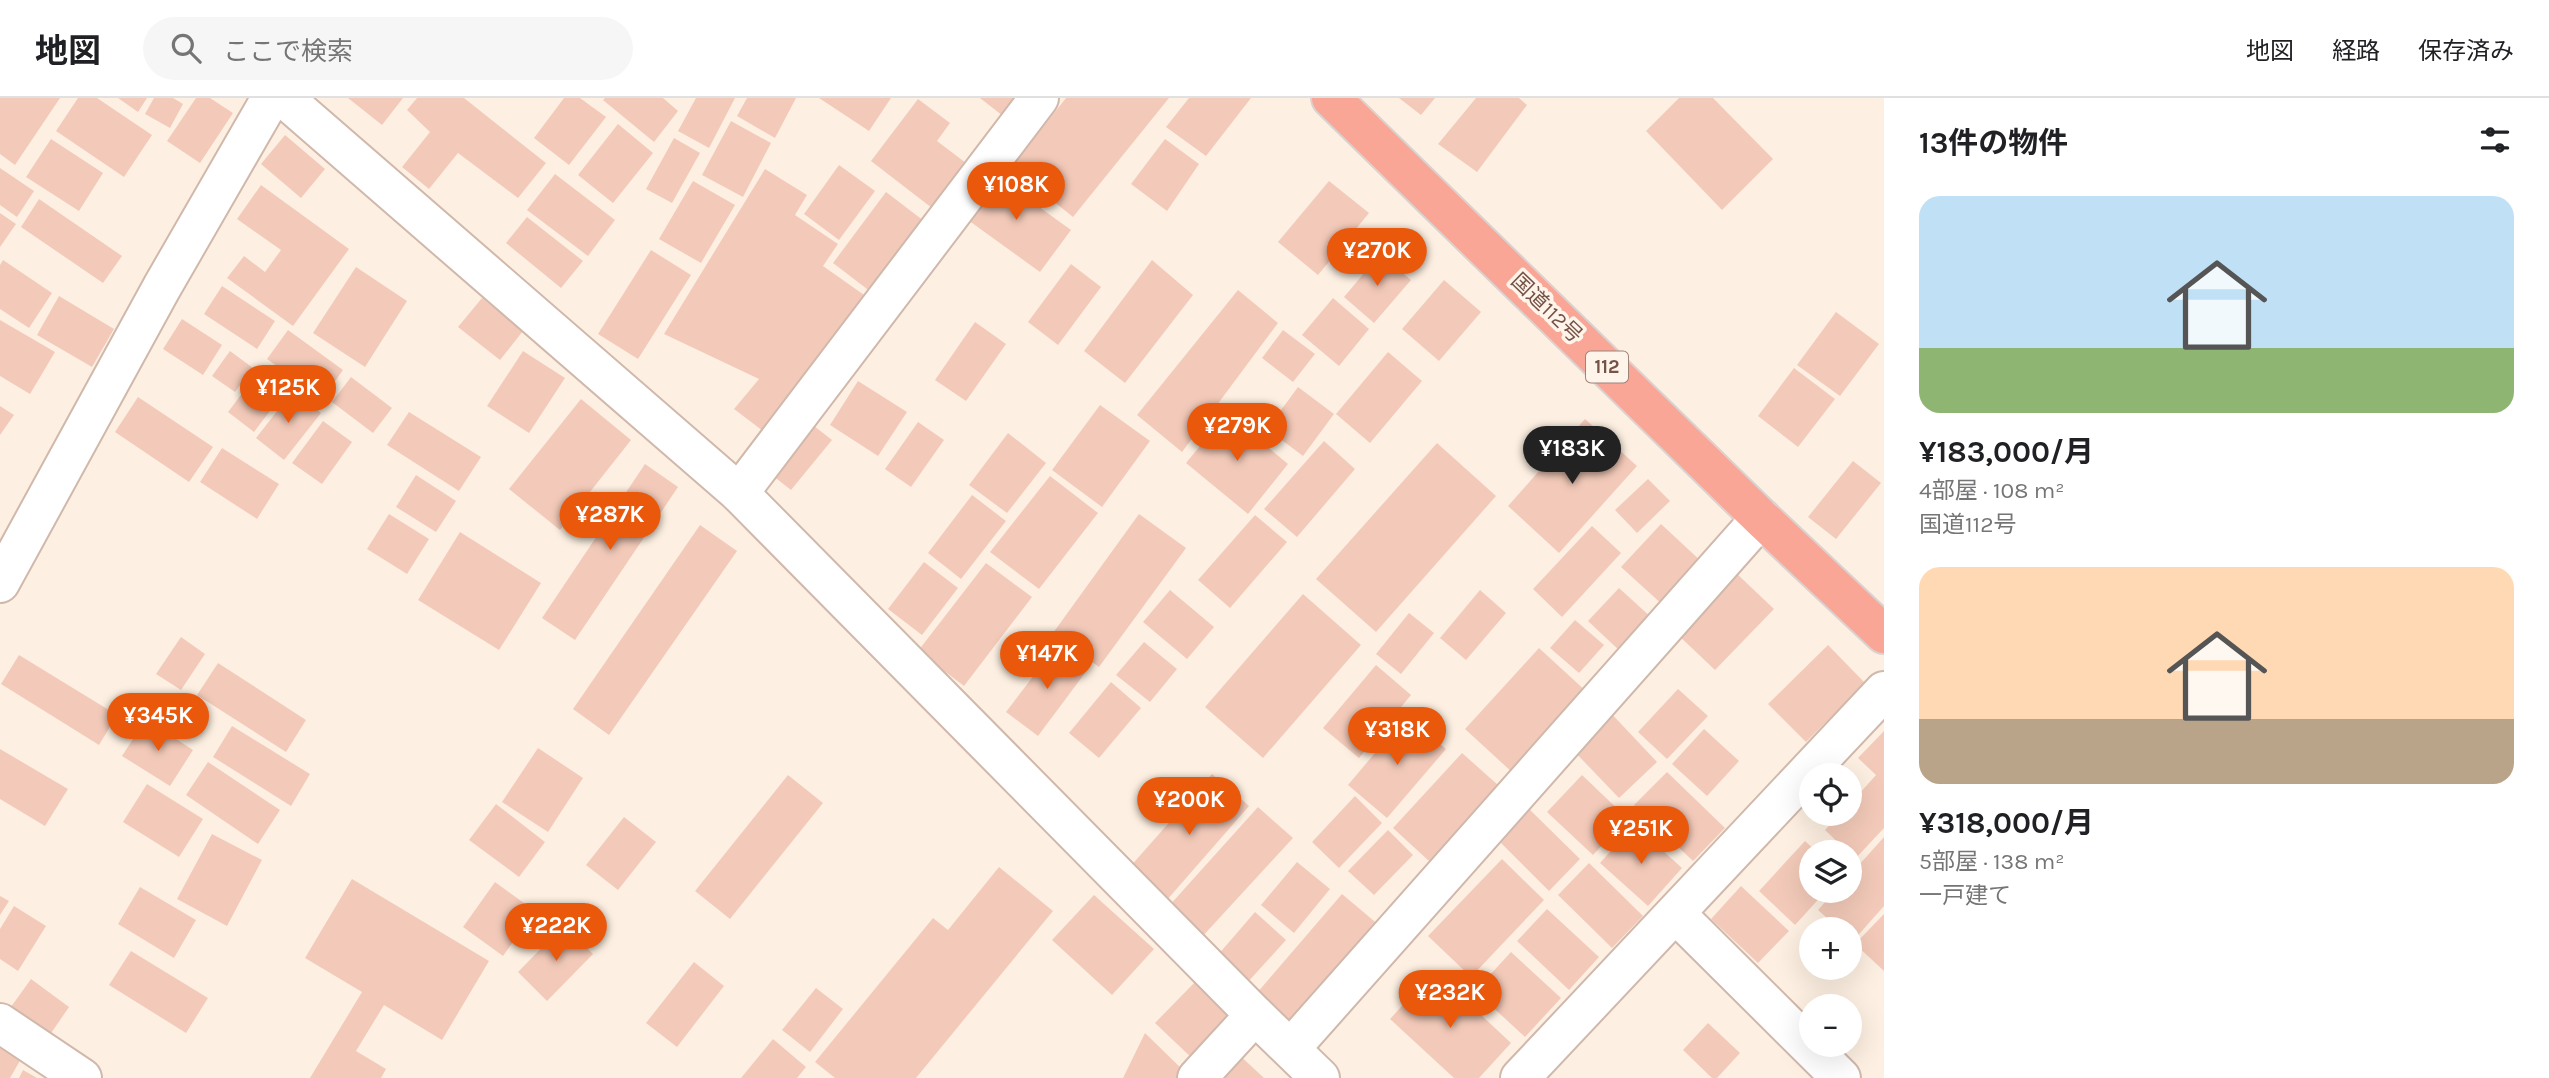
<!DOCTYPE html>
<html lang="ja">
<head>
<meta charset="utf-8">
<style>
  body { margin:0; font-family:Karla,"Noto Sans JP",sans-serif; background:#f6f6f6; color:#202124; height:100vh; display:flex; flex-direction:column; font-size:26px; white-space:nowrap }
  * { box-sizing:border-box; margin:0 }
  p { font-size:23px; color:#757577 }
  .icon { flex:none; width:38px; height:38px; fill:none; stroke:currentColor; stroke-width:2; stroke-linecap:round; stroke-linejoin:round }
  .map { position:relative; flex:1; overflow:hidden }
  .sheet { display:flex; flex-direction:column; background:#fff; width:665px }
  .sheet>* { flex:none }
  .buttons { position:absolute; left:1799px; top:665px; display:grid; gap:14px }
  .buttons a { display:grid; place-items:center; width:63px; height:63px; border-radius:50%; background:#fff; box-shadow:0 7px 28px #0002; font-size:35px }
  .price { position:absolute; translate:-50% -60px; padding:0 16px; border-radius:24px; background:#ea580c; color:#fff; font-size:23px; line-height:46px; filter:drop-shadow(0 2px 4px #0008) }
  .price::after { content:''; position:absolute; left:50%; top:42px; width:21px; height:16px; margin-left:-10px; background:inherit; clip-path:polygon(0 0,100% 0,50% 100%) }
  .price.active { background:#222; color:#fff }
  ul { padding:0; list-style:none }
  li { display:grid; align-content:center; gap:14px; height:371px; padding:0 35px }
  li span { display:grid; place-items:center; height:217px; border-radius:21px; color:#555 }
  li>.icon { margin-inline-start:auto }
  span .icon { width:126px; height:126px; fill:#fffc; stroke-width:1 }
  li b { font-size:30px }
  h2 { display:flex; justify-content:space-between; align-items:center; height:84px; padding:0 35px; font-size:30px }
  header { display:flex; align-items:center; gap:42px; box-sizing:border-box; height:98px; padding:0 35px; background:#fff; border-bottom:2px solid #e0e0e0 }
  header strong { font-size:33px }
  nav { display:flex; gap:38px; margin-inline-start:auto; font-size:24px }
  .search { width:490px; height:63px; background:#f6f6f6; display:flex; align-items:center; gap:18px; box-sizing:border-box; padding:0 24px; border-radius:38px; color:#757577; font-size:26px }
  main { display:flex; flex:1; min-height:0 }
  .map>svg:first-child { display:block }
  .building { fill:#f3cab9 }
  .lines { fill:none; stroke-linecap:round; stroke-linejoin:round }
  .minor-casing { stroke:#d0b8ab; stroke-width:42 }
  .highway-casing { stroke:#dbd2cf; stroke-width:42 }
  .minor { stroke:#fff; stroke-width:38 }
  .highway { stroke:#f9a696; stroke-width:38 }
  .labels { text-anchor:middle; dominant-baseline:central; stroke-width:7; stroke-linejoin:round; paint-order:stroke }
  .shield { fill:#fff4e9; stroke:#9e8378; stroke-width:2 }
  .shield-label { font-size:19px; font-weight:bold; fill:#755348 }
  .street-label { font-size:21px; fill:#755348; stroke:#fff4e9 }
</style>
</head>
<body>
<header>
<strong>地図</strong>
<div class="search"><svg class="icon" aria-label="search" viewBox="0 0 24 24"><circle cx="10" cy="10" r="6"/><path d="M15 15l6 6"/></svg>ここで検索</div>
<nav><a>地図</a><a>経路</a><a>保存済み</a></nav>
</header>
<main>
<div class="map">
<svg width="1884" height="980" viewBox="0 0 1884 980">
  <rect width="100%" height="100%" fill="#fdf0e2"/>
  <g class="building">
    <polygon points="0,0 60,0 15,67 0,56"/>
    <polygon points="78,0 97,0 152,37 124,79 56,33"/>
    <polygon points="118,0 147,0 138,14"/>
    <polygon points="154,0 173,0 183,6 170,30 145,16"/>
    <polygon points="196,0 210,0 233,15 200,65 167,43"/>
    <polygon points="348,0 403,0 382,27"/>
    <polygon points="417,0 464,0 546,65 518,100 458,55 429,91 402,69 430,34 407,12"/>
    <polygon points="564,0 580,0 606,19 569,67 534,40"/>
    <polygon points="605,0 663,0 678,13 654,44 603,2"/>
    <polygon points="696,0 735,0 709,50 678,33"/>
    <polygon points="747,0 796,0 775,40 737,18"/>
    <polygon points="819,0 891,0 869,33"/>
    <polygon points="980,0 1017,0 1003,18"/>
    <polygon points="1066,0 1169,0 1073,119 1011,69"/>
    <polygon points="1189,0 1251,0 1206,58 1166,29"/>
    <polygon points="1399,0 1435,0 1421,17"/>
    <polygon points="1476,0 1519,0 1527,7 1477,74 1438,46"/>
    <polygon points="1679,0 1713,0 1773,61 1722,112 1646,33"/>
    <polygon points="918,1 950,25 937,43 966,65 932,110 871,63"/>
    <polygon points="731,23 771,45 743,99 702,77"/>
    <polygon points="618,26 653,55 613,105 578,77"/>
    <polygon points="285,37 325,71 301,100 261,66"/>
    <polygon points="674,40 700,55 672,105 646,91"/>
    <polygon points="51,41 103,75 79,113 26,79"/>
    <polygon points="1165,41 1199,66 1167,113 1131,86"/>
    <polygon points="839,67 875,93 839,142 804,116"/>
    <polygon points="0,70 34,93 17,119 0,107"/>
    <polygon points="765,71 807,97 795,117 838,146 823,168 867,199 767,336 734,311 759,281 664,236"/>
    <polygon points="992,75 1071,132 1040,174 961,117"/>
    <polygon points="555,76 615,122 588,158 527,112"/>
    <polygon points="693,83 735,107 701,165 659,141"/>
    <polygon points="1329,83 1369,115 1318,177 1278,144"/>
    <polygon points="261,87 349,151 293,228 227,180 244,158 265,174 281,152 237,121"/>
    <polygon points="886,94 924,123 871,194 833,165"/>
    <polygon points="39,101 122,158 103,185 21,129"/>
    <polygon points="0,115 16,126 0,149"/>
    <polygon points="527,119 583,163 561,190 506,145"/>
    <polygon points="651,152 691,177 638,261 598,236"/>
    <polygon points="1380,156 1411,182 1374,225 1344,199"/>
    <polygon points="3,162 52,195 29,230 0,211 0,167"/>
    <polygon points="1152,162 1193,197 1125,285 1084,253"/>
    <polygon points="1071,166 1101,189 1058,247 1028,224"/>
    <polygon points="356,169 407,203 365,269 313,235"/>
    <polygon points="1444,182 1481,214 1439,263 1402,231"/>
    <polygon points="222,188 275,223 257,251 204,216"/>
    <polygon points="1238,192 1278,225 1182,354 1137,317"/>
    <polygon points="59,198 114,231 92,269 37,237"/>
    <polygon points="482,200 523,233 500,262 458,229"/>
    <polygon points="1333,200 1369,231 1339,268 1302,237"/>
    <polygon points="1836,214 1879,246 1840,298 1797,267"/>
    <polygon points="182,221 222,247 203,277 163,251"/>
    <polygon points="0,222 55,254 30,296 0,278"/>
    <polygon points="975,224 1006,246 966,303 935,282"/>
    <polygon points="288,232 343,272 322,301 267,261"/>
    <polygon points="1283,232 1315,256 1293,284 1262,260"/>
    <polygon points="230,253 253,270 235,294 212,278"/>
    <polygon points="523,253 565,280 529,335 487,308"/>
    <polygon points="1388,254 1422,283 1370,345 1336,316"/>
    <polygon points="262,269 288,289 254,334 228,314"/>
    <polygon points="1794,270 1835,301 1798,349 1758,318"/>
    <polygon points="351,279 392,310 373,335 332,304"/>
    <polygon points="858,283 907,314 878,358 830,327"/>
    <polygon points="1298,289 1334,316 1303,358 1267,331"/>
    <polygon points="293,293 321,315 284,362 256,340"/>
    <polygon points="138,299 213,349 189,384 115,334"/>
    <polygon points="581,301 631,342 560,432 509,391"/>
    <polygon points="1100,307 1150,343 1102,409 1052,372"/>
    <polygon points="0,308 14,317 0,337"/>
    <polygon points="409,314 481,359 459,393 387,347"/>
    <polygon points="1227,315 1288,366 1248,416 1186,365"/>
    <polygon points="1585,321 1637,368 1559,455 1508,408"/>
    <polygon points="323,323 352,344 322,386 292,365"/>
    <polygon points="809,324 832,342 791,392 768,374"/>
    <polygon points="918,324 944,342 911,389 885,371"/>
    <polygon points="1008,335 1046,365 1007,415 969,387"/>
    <polygon points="1324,343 1355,371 1297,439 1264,411"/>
    <polygon points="1437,345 1496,398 1376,534 1316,481"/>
    <polygon points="222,350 279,386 257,421 200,384"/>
    <polygon points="1853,363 1881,385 1836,441 1808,419"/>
    <polygon points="645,366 678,389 575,542 542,520"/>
    <polygon points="416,377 456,403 436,434 396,409"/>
    <polygon points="1050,378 1098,415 1039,491 990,454"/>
    <polygon points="1648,381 1670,403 1637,435 1615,412"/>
    <polygon points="972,397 1006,423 961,481 928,455"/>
    <polygon points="389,416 429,441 407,476 367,451"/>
    <polygon points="1139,416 1186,450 1099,569 1053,535"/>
    <polygon points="1255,417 1287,444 1230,510 1198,482"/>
    <polygon points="1661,426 1703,465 1664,508 1621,469"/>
    <polygon points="700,427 737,453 609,637 573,611"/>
    <polygon points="1592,428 1621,455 1562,519 1533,491"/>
    <polygon points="460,434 541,485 499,552 418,502"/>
    <polygon points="924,464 958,490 922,537 888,511"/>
    <polygon points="986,465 1032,499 964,588 918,553"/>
    <polygon points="1735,474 1774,511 1715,572 1676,535"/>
    <polygon points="1619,490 1653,521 1622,555 1588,523"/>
    <polygon points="1170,492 1214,529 1187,561 1143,524"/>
    <polygon points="1480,492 1506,515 1466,562 1440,540"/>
    <polygon points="1303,496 1361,547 1263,660 1205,609"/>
    <polygon points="1409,515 1434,535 1401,576 1376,556"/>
    <polygon points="1575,522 1604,547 1579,575 1550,550"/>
    <polygon points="181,539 205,556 181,592 156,576"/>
    <polygon points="1144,544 1177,571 1150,604 1116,577"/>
    <polygon points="1057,547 1088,571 1038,638 1006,614"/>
    <polygon points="1828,547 1865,585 1806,644 1768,606"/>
    <polygon points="1539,550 1588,595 1514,676 1465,631"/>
    <polygon points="19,557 117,617 99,647 1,586"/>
    <polygon points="218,565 306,622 286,654 197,597"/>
    <polygon points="1376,567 1411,597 1359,660 1323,630"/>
    <polygon points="1111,584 1141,610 1099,660 1069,635"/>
    <polygon points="1678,591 1708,618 1667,661 1638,634"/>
    <polygon points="1608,612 1657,664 1619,700 1570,649"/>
    <polygon points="1407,617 1446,651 1387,720 1348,687"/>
    <polygon points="146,621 193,652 170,688 122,658"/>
    <polygon points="232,628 310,676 291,708 213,659"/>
    <polygon points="1704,631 1739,663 1707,698 1672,666"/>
    <polygon points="1884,633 1884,730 1855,761 1825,732 1840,716 1850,716 1850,706 1876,677 1858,660"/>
    <polygon points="538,650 583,680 548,734 502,704"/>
    <polygon points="0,651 68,691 45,728 0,701"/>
    <polygon points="1462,655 1498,687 1429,763 1393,730"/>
    <polygon points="208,664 280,712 258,746 186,697"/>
    <polygon points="1667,674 1725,730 1693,763 1634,707"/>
    <polygon points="1212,676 1249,708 1166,803 1129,770"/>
    <polygon points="788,677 823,705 730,821 695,793"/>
    <polygon points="1582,677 1627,720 1593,757 1547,714"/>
    <polygon points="147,686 203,721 179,759 123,724"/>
    <polygon points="1355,698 1382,725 1339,770 1312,744"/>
    <polygon points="1523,705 1580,761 1549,793 1493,737"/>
    <polygon points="496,706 545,744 519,779 469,742"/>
    <polygon points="1258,709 1293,740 1201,840 1168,809"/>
    <polygon points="624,719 656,744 618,792 586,767"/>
    <polygon points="1634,727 1682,770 1648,808 1600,765"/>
    <polygon points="1388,732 1413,757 1374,797 1348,773"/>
    <polygon points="212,736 262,762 227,828 177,801"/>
    <polygon points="1884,739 1884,808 1852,844 1850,841 1850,831 1839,831 1818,812 1835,793 1850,793 1850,777"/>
    <polygon points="1805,743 1817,754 1811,754 1811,793 1826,793 1795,827 1759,793"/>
    <polygon points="1502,761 1544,802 1471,879 1428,838"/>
    <polygon points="1297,764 1330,791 1294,835 1261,807"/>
    <polygon points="1589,765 1643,818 1612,850 1558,797"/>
    <polygon points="999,769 1053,813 916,980 835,980 815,964 933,820 948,832"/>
    <polygon points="352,781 489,863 442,942 384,907 356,953 386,971 381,980 310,980 362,894 305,860"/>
    <polygon points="495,784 535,813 503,858 463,829"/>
    <polygon points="1741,788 1789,833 1758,865 1711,821"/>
    <polygon points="140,789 196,822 174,860 118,826"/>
    <polygon points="1342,796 1380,828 1294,928 1256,896"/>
    <polygon points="1094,797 1154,851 1112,897 1052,842"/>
    <polygon points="0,798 9,803 0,817"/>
    <polygon points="14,808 46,828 18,873 0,861 0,831"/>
    <polygon points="1547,811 1599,859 1569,892 1517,843"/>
    <polygon points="1255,814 1286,842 1247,885 1217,858"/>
    <polygon points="1884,816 1884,873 1855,846"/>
    <polygon points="564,827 593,856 547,903 518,874"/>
    <polygon points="131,853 208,900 186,935 109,887"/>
    <polygon points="1511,854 1561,900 1525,939 1475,893"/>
    <polygon points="694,864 724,888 677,949 646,925"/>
    <polygon points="1434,873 1511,945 1479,980 1454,980 1390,921"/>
    <polygon points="31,881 69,909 47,941 8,913"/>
    <polygon points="1196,883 1235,921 1194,962 1155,925"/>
    <polygon points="816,890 843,911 810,954 782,932"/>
    <polygon points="1708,925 1740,955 1717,980 1712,980 1683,952"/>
    <polygon points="1145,935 1186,975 1181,980 1123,980"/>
    <polygon points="773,941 806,969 797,980 741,980"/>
    <polygon points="0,949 21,961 10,980 0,980"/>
    <polygon points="1235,953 1264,980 1210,980"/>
    <polygon points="23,972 37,980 19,980"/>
  </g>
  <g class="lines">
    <defs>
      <g id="minor">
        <polyline points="284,0 739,395 1255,917 1320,980"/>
        <polyline points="739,395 1039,0"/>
        <polyline points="0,485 162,189 271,0"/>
        <polyline points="1676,816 1841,980"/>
        <polyline points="0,925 82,980"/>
        <polyline points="1291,950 1761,420"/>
        <polyline points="1197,980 1255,917"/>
        <polyline points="1520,980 1884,593"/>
      </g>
      <polyline id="highway" points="1331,0 1761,420 1884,536"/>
    </defs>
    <use href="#minor" class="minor-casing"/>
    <use href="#highway" class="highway-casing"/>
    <use href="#minor" class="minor"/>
    <use href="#highway" class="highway"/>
  </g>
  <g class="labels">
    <rect class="shield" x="1586" y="253.5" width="42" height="31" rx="5"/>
    <g class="shield-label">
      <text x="1607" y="269">112</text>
    </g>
    <g class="street-label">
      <text transform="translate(1547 210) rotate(44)">国道112号</text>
    </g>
  </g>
</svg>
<div class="buttons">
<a><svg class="icon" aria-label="locate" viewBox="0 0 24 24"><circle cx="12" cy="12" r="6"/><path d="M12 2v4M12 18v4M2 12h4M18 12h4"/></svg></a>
<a><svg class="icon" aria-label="layers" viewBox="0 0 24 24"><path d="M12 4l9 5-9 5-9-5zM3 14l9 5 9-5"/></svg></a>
<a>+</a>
<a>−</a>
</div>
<b class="price" style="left:1016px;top:124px">¥108K</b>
<b class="price" style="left:1377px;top:190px">¥270K</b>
<b class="price" style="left:288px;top:327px">¥125K</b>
<b class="price" style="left:1237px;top:365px">¥279K</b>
<b class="price active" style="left:1572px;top:388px">¥183K</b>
<b class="price" style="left:610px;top:454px">¥287K</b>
<b class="price" style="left:1047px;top:593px">¥147K</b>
<b class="price" style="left:158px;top:655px">¥345K</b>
<b class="price" style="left:1397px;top:669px">¥318K</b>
<b class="price" style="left:1189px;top:739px">¥200K</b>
<b class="price" style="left:1641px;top:768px">¥251K</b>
<b class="price" style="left:556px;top:865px">¥222K</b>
<b class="price" style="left:1450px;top:932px">¥232K</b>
</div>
<section class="sheet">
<h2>13件の物件<svg class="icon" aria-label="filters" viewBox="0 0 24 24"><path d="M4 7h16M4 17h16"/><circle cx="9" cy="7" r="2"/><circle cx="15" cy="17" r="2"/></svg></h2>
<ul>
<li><span style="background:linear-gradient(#bfe0f5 70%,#8fb573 0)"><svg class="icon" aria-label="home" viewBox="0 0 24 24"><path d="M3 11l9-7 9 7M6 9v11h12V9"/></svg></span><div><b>¥183,000/月</b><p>4部屋 · 108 m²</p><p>国道112号</p></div></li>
<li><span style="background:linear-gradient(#ffd9b3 70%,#b9a48a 0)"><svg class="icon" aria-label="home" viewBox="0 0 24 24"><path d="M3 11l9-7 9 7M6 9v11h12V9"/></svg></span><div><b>¥318,000/月</b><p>5部屋 · 138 m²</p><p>一戸建て</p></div></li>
</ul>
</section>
</main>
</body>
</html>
